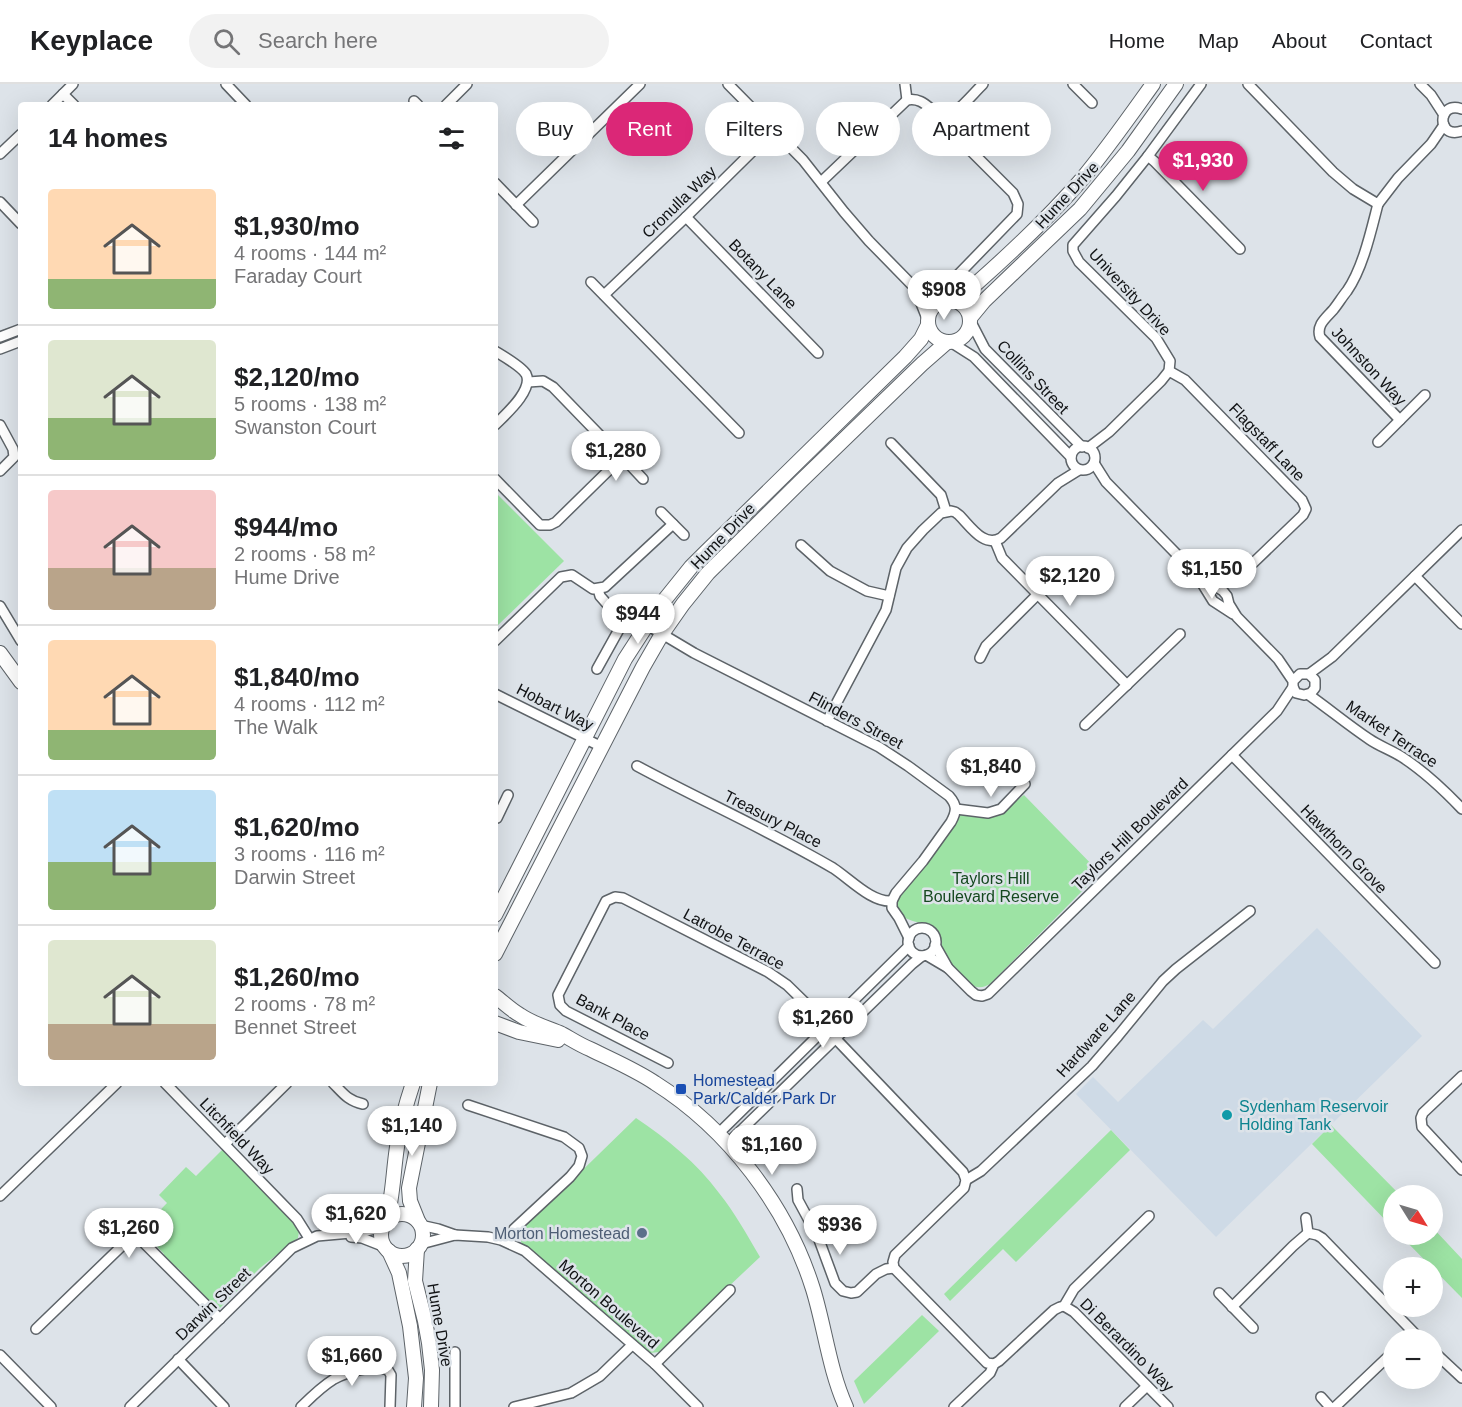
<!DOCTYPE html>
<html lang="en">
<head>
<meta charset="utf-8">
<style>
  body { margin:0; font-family:Arial,sans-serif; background:#f2f2f2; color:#202124; height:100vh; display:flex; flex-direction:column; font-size:22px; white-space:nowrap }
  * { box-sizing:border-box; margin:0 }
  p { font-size:20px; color:#757577 }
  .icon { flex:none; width:33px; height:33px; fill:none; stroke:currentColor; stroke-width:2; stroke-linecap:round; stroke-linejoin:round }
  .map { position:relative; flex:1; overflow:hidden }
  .panel { position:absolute; left:18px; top:18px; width:480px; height:984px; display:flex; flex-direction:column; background:#fff; border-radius:6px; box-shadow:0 6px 24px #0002 }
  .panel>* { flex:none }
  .guide { position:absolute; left:516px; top:18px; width:570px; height:54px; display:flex; gap:12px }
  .needle { width:39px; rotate:127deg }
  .fabs { position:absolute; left:1383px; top:1101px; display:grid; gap:12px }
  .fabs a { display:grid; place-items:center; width:60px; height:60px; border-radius:50%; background:#fff; box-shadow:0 6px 24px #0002; font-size:30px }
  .price { position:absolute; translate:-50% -51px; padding:0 14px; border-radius:21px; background:#fff; color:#222; font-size:20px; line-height:39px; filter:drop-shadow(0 2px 3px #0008) }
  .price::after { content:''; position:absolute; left:50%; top:36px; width:18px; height:14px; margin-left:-9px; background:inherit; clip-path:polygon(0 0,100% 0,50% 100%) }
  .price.selected { background:#db2777; color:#fff }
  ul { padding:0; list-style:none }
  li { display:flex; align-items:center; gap:18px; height:150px; padding:0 30px }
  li+li { border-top:2px solid #e0e0e0 }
  li span { display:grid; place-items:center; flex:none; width:168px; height:120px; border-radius:6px; color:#555 }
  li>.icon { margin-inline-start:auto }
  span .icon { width:72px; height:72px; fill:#fffc; stroke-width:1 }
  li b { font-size:26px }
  h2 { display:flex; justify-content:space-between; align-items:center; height:72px; padding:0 30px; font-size:26px }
  .chip { padding:0 21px; border-radius:27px; background:#fff; box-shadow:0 6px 24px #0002; font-size:21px; line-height:54px }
  .chip.selected { background:#db2777; color:#fff }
  header { display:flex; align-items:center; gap:36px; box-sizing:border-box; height:84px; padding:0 30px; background:#fff; border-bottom:2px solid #e0e0e0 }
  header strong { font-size:28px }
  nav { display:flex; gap:33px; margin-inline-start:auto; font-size:21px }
  .search { width:420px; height:54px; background:#f2f2f2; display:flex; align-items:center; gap:15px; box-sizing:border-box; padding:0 21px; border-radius:33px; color:#757577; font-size:22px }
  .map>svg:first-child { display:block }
  .built { fill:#cedae6 }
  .green { fill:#9de3a4 }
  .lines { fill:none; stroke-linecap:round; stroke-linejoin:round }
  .street-casing { stroke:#5d6368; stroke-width:12 }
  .secondary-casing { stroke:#5d6368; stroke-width:16 }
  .street { stroke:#fff; stroke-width:9 }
  .secondary { stroke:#fff; stroke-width:14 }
  .transit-dot { fill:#1a4fb4; stroke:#dde3e9; stroke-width:2 }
  .culture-dot { fill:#0f9aa8; stroke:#dde3e9; stroke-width:2 }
  .service-dot { fill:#5c6f8a; stroke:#dde3e9; stroke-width:2 }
  .labels { text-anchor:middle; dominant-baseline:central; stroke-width:5; stroke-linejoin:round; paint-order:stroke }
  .street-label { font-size:16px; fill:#111315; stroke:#dde3e9 }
  .park-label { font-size:16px; fill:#15491f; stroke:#dde3e9 }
  .transit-label { font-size:16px; fill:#164399; stroke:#dde3e9; text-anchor:start }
  .culture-label { font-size:16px; fill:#0d838f; stroke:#dde3e9; text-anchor:start }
  .service-label { font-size:16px; fill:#4e5e75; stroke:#dde3e9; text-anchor:end }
</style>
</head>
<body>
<header>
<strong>Keyplace</strong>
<div class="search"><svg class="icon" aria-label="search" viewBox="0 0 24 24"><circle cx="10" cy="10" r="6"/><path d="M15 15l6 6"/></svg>Search here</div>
<nav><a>Home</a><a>Map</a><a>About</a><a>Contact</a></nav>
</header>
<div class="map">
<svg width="1462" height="1323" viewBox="0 0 1462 1323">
  <rect width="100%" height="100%" fill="#dde3e9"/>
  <polygon class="built" points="1317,844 1422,952 1216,1153 1076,1010 1093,993 1118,1018 1203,936 1213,945"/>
  <g class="green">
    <polygon points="495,408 564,477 495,544"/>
    <path d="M1024,711L1100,789L990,900C986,902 982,904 977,903C967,901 948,878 944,869C941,862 942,853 937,847C925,834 895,843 896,815L961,730L990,734L1001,728Z"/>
    <path d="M636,1034C667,1055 697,1079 719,1109C735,1129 747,1151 760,1173L659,1268L650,1269L522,1160L519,1152L521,1146Z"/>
    <polygon points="1331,1041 1400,1111 1394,1112 1393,1144 1312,1060"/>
    <polygon points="1111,1046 1130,1066 1016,1178 1003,1165 950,1217 944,1210"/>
    <polygon points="223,1065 295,1136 299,1147 298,1154 260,1184 218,1226 178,1184 175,1183 175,1182 164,1172 164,1170 141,1146 167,1119 159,1111 186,1083 196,1092"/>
    <polygon points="1433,1144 1462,1175 1462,1214 1400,1151 1432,1150"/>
    <polygon points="922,1231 939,1247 864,1320 854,1297"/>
  </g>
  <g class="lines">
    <defs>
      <g id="street">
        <polyline points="226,0 246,21"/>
        <polyline points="728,0 803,76 844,128 869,157 915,204 944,217"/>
        <polyline points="905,0 907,16"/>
        <polyline points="1073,0 1092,19"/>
        <polyline points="1248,0 1333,88 1353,105 1378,120 1398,94 1431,60 1444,41"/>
        <polyline points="1420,0 1431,11 1444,31"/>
        <polyline points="63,10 74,21"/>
        <polyline points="414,17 418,21"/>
        <polyline points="52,21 73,0"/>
        <polyline points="446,21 467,0"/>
        <path d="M1462,25C1437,16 1436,56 1462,47"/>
        <polyline points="947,31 952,48 1013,109 1018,120 1017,130 953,196"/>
        <polyline points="0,70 21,50"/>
        <polyline points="1148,72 1155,78 1240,165"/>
        <path d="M821,98L907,16C930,11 935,43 955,28C965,20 974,9 983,0"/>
        <polyline points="495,99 533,138"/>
        <polyline points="0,118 21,140"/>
        <path d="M1378,120C1371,147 1363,184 1347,207C1342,213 1338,220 1333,226C1326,234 1316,241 1320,253L1400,336"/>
        <polyline points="516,121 640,0"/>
        <polyline points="686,133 818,269"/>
        <polyline points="591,198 739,349"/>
        <polyline points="915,204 928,237"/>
        <polyline points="604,211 686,133 774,46"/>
        <polyline points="971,238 985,265 1082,363"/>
        <polyline points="0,253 21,245"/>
        <polyline points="952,259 974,273 1071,373"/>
        <polyline points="0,265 21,257"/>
        <path d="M495,267C503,272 521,282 526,290C534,306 505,331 495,341"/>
        <polyline points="1169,287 1185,296 1302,416 1306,425 1303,431 1250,482"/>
        <polyline points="0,341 13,365 14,373 0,387"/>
        <polyline points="1378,358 1425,311"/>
        <polyline points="891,359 941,411 946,427"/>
        <circle cx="1083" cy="374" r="12"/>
        <polyline points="1088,364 1109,348 1161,297 1169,287 1170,277 1156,254 1079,178 1073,167 1073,161 1116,112 1148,72 1201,0"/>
        <polyline points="616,373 629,380 643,395"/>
        <polyline points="1094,379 1106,398 1197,491 1223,507 1227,512 1229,520 1237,533 1278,575 1293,597 1293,603 1296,609 1304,611 1311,609 1315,604 1315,596 1309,590 1300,590 1293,597"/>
        <path d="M495,395L540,441H550L556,438L610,385C615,378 616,374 613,365L553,303L543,297L528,298"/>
        <polyline points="661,428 684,451"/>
        <polyline points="995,457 1002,474 1127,601"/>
        <polyline points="801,461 830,487 867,507 889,512"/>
        <polyline points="1415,492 1462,540"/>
        <polyline points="1200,496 1213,517 1233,530"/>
        <polyline points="0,522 21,557"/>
        <path d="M647,541L694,569L879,663L908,682L949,712C957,721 957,727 951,738L923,777L896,809L892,817V824L899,834L909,854"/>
        <polyline points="495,557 561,493 572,491 593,505 605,503 673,440"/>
        <polyline points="980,574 986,562 1038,510"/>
        <polyline points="597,585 622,540 621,536 600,512 598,505"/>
        <polyline points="1309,590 1332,573 1462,446"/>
        <polyline points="495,610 602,663"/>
        <path d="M1309,611C1329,625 1348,641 1369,655C1379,662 1391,666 1402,673C1425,688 1443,705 1462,725"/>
        <path d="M827,637L886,526L896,484L907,464L923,446L941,429L951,427L955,428L959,431C971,443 984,464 1001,454L1058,399L1079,386"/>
        <polyline points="1085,641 1180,550"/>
        <polyline points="1232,671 1435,879"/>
        <path d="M637,682C702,717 770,747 833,784C850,795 872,819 892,817"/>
        <polyline points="956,725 988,729 1001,725 1025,700"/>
        <polyline points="497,734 508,711"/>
        <circle cx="922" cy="858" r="14"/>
        <polyline points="935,861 948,884 971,907 976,911 982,912 988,910 1277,627 1293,603"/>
        <polyline points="926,871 948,884"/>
        <polyline points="835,954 963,1088 966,1096 964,1104 895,1171 893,1178 894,1184 987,1279 994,1280"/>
        <polyline points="668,979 566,927 560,921 558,911 606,817 615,813 623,814 768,888 787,901 828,941"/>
        <polyline points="1462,992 1423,1029 1421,1034 1422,1043 1462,1086"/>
        <polyline points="165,999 297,1135 309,1154"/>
        <path d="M333,999C343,1009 348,1017 363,1020"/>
        <polyline points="468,1021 564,1053 579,1064 582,1072 579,1082 570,1093 514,1145 509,1159"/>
        <polyline points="718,1050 909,862"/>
        <polyline points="225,1060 287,999"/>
        <polyline points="727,1060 912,880 922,872"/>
        <polyline points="966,1096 981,1087 1092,982 1118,952 1163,897 1176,885 1250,827"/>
        <polyline points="797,1105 798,1116 818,1153 835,1199 843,1207 851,1209 857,1208 876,1190 886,1185 894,1184"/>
        <polyline points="0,1112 117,999"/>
        <polyline points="1306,1134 1308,1149 1317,1151 1322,1154 1421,1256"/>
        <polyline points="420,1141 438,1145 455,1151"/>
        <polyline points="351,1153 362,1154 385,1163"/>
        <polyline points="421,1160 455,1151 488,1153 501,1156 525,1167 655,1280 698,1323"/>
        <polyline points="1219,1209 1253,1244"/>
        <polyline points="1064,1222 1074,1228 1168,1323"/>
        <polyline points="1232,1223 1293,1162 1308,1149"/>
        <polyline points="36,1245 128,1156 135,1153 143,1158 220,1235"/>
        <polyline points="1432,1266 1462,1294"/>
        <polyline points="0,1271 51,1323"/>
        <polyline points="178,1275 224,1323"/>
        <polyline points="655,1280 730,1206"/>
        <polyline points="1321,1313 1330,1323"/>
        <polyline points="130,1323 292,1164 317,1152 362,1148 383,1143"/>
        <path d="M301,1323C311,1313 321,1303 334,1295C347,1288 374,1280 388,1286L391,1291L390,1323"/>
        <polyline points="455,1323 455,1268"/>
        <polyline points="514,1323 571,1309 600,1292 632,1261"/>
        <polyline points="954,1323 990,1289 994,1280 999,1277 1054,1226 1060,1223 1064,1222 1074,1205 1149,1132"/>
        <polyline points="1125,1323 1147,1302"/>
        <polyline points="1335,1323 1394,1267"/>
      </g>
      <g id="secondary">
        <circle cx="949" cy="237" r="21"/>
        <path d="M947,216L967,207L978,198C1014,166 1050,132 1082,95C1107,65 1130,32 1153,0"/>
        <polyline points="970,234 984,217 1080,125 1128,67 1176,0"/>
        <polyline points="0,569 21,598"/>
        <polyline points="495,831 625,575 658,524 691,483 705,469 905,273 921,255 928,241"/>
        <polyline points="495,870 643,583 662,550 683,520 708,489 801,397 922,280 946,259"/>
        <path d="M495,912C503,918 511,926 520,931C533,940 548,944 562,950C571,955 580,961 590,965C612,976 634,985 655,999C728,1045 787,1122 813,1205C825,1244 829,1285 846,1323"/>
        <polyline points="495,939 519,948 558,956"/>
        <circle cx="402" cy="1151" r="21"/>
        <polyline points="418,1137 410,1117 409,1104 430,999"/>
        <path d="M386,1138C393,1114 393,1089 397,1063C400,1042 406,1020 413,999"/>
        <polyline points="417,1165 415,1197 425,1237 429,1259 432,1286 431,1323"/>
        <polyline points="389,1167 399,1189 410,1242 416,1294 414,1323"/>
      </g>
    </defs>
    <use href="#street" class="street-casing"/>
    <use href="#secondary" class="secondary-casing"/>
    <use href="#street" class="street"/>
    <use href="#secondary" class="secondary"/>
  </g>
  <rect class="transit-dot" x="675" y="999" width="12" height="12" rx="3"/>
  <circle class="culture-dot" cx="1227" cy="1031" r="6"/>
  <circle class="service-dot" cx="642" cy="1149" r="6"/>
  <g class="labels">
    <g class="street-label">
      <text transform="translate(1067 111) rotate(-47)">Hume Drive</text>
      <text transform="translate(679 118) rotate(-44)">Cronulla Way</text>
      <text transform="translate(763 190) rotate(46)">Botany Lane</text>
      <text transform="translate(1130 208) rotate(47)">University Drive</text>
      <text transform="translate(1369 282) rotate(47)">Johnston Way</text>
      <text transform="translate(1033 293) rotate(46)">Collins Street</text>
      <text transform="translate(1267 358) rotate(46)">Flagstaff Lane</text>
      <text transform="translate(723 452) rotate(-46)">Hume Drive</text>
      <text transform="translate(555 623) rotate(27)">Hobart Way</text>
      <text transform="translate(856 636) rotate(28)">Flinders Street</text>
      <text transform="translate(1392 650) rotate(34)">Market Terrace</text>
      <text transform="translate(773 735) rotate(27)">Treasury Place</text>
      <text transform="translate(1130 750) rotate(-44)">Taylors Hill Boulevard</text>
      <text transform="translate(1344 765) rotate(46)">Hawthorn Grove</text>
      <text transform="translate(734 855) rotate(28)">Latrobe Terrace</text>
      <text transform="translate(613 933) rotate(28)">Bank Place</text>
      <text transform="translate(1096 950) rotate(-48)">Hardware Lane</text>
      <text transform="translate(237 1052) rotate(46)">Litchfield Way</text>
      <text transform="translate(213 1220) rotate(-44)">Darwin Street</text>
      <text transform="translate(609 1220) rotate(41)">Morton Boulevard</text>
      <text transform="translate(440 1241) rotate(80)">Hume Drive</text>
      <text transform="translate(1127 1261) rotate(45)">Di Berardino Way</text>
    </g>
    <g class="park-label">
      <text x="991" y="794">Taylors Hill<tspan x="991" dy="18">Boulevard Reserve</tspan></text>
    </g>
    <g class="transit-label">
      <text x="693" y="996">Homestead<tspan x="693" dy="18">Park/Calder Park Dr</tspan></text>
    </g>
    <g class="culture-label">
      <text x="1239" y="1022">Sydenham Reservoir<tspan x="1239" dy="18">Holding Tank</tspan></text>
    </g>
    <g class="service-label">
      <text x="630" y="1149">Morton Homestead</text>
    </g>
  </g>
</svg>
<div class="fabs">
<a><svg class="needle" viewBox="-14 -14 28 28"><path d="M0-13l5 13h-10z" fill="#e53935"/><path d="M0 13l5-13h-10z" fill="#757577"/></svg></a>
<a>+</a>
<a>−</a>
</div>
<b class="price selected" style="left:1203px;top:108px">$1,930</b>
<b class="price" style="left:944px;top:237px">$908</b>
<b class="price" style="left:616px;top:398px">$1,280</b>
<b class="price" style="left:1212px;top:516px">$1,150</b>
<b class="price" style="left:1070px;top:523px">$2,120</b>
<b class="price" style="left:638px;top:561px">$944</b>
<b class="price" style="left:991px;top:714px">$1,840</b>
<b class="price" style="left:823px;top:965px">$1,260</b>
<b class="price" style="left:412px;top:1073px">$1,140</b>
<b class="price" style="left:772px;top:1092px">$1,160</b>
<b class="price" style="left:356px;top:1161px">$1,620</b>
<b class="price" style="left:840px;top:1172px">$936</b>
<b class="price" style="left:129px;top:1175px">$1,260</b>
<b class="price" style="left:352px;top:1303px">$1,660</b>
<div class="guide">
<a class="chip">Buy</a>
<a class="chip selected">Rent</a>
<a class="chip">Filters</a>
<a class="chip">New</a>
<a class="chip">Apartment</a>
</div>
<section class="panel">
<h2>14 homes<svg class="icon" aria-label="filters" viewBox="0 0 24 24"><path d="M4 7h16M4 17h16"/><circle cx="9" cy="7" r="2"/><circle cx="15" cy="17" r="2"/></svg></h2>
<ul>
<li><span style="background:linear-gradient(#ffd9b3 75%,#8fb573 0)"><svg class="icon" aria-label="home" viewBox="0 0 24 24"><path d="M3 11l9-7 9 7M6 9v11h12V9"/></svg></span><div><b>$1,930/mo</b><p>4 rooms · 144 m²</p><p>Faraday Court</p></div></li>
<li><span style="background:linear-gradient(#dfe7d0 65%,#8fb573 0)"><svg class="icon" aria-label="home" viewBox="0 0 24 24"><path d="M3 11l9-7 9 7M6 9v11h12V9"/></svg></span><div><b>$2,120/mo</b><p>5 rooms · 138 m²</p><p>Swanston Court</p></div></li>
<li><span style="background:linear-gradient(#f6c9c9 65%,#b9a48a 0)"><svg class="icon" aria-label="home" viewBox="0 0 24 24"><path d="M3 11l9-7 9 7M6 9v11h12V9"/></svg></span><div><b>$944/mo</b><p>2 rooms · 58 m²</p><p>Hume Drive</p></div></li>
<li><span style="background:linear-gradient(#ffd9b3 75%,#8fb573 0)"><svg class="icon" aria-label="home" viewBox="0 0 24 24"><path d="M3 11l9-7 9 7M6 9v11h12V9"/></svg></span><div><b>$1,840/mo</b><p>4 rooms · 112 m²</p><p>The Walk</p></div></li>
<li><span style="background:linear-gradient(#bfe0f5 60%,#8fb573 0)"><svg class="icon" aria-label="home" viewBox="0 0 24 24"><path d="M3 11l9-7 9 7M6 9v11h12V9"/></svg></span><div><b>$1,620/mo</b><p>3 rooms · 116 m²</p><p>Darwin Street</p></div></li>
<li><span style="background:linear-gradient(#dfe7d0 70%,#b9a48a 0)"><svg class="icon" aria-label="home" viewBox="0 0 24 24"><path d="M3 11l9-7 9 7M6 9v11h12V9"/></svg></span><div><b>$1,260/mo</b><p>2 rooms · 78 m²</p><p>Bennet Street</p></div></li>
</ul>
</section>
</div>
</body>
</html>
